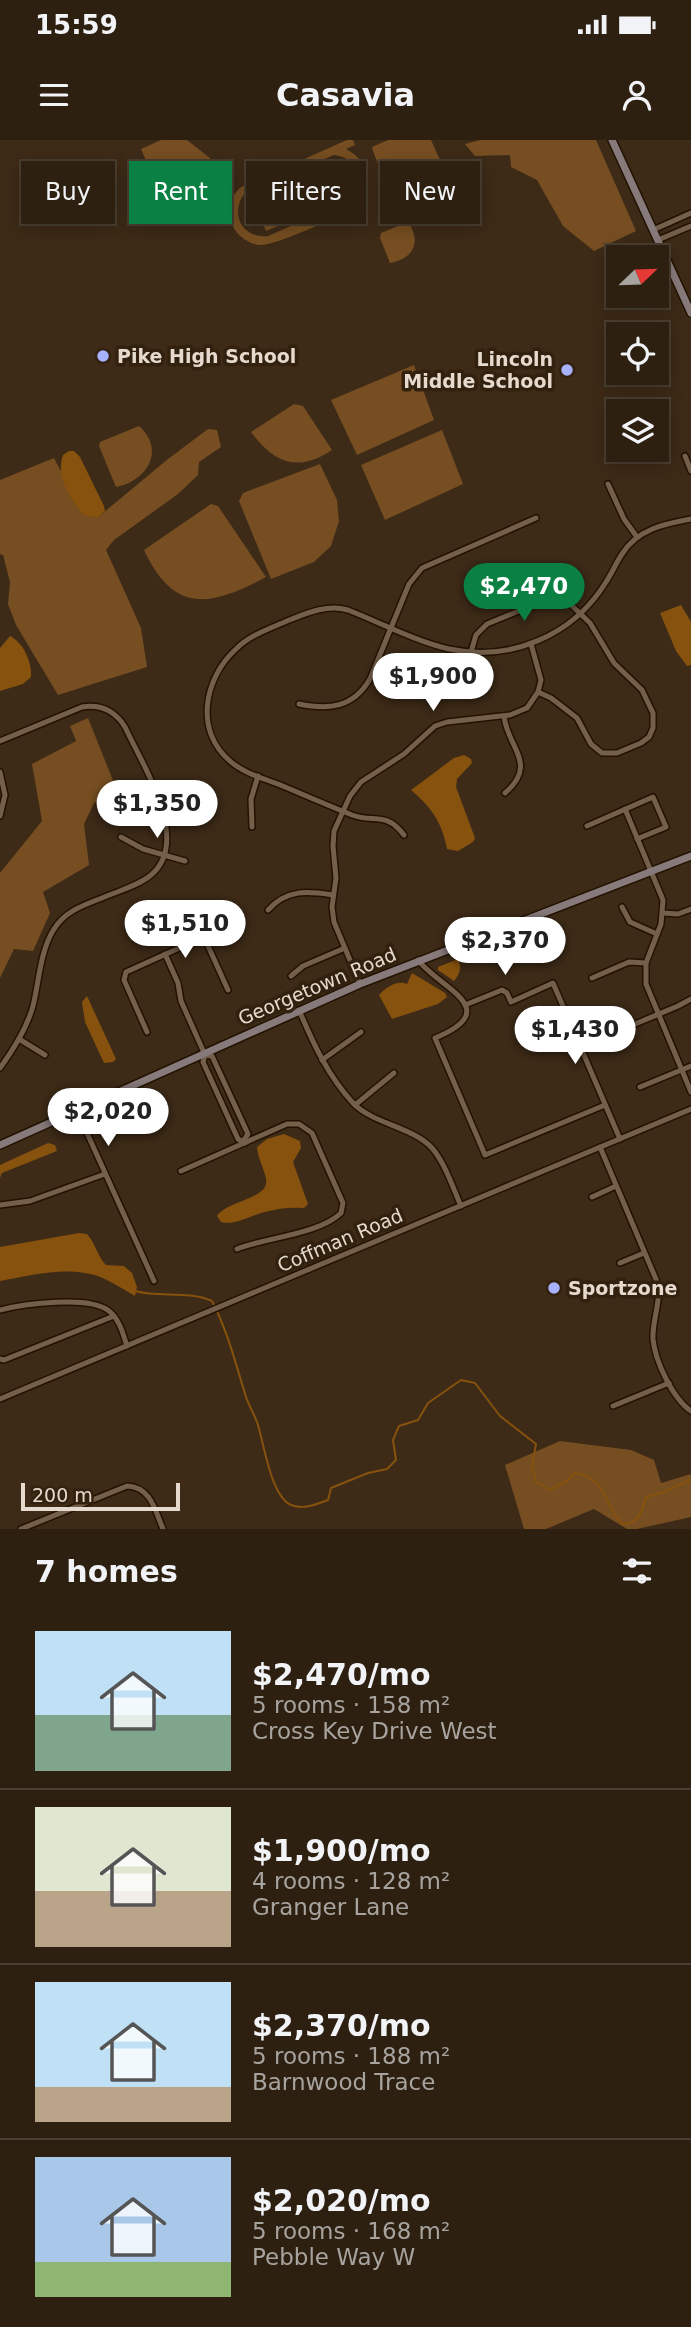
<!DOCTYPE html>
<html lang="en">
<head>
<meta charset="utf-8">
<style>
  body { margin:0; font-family:"DejaVu Sans",sans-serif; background:#3a2d1f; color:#f1f3f6; height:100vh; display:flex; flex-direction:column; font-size:26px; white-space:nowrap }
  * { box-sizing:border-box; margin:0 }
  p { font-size:23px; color:#a7a39f }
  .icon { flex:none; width:38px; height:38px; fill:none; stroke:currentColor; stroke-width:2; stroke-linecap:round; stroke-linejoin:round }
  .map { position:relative; height:1389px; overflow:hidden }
  .side { display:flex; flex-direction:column; background:#2e2011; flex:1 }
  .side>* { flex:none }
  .banner { position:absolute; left:21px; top:21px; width:649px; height:63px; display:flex; gap:14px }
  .needle { width:46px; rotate:67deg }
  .fabs { position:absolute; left:606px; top:105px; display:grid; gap:14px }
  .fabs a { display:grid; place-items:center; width:63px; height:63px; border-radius:0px; background:#2e2011; box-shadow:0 4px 18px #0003,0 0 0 2px #493e31; font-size:35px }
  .scale { position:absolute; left:21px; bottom:18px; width:159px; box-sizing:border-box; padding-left:7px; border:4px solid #e6dace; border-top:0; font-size:19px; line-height:24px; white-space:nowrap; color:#e6dace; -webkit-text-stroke:5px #32210e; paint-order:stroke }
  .price { position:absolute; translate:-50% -60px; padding:0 16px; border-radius:24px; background:#fff; color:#222; font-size:23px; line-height:46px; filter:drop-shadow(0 2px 4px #0008) }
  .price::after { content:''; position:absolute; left:50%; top:42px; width:21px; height:16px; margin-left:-10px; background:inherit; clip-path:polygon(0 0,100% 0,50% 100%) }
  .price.current { background:#0b8043; color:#fff }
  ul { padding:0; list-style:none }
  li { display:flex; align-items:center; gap:21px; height:175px; padding:0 35px }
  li+li { border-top:2px solid #493e31 }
  li span { display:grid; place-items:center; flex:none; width:196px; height:140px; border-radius:0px; color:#555 }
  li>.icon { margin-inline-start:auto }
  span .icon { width:84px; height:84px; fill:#fffc; stroke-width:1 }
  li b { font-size:30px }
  h2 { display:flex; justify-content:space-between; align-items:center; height:84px; padding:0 35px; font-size:30px }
  .tag { padding:0 24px; border-radius:0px; background:#2e2011; box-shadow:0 4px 18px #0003,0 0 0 2px #493e31; font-size:24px; line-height:63px }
  .tag.current { background:#0b8043; color:#fff }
  .status { display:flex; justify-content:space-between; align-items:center; height:49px; padding:0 35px; background:#2e2011; direction:ltr }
  .status svg { height:19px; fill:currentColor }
  header { display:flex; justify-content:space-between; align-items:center; height:91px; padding:0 35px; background:#2e2011; font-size:32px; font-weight:800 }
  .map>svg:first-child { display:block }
  .green { fill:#764e21; fill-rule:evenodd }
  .water { fill:#86520e }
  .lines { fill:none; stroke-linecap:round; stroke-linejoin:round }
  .stream { stroke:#86520e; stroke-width:2 }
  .street-casing { stroke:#231202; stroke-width:8 }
  .secondary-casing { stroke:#231202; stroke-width:10 }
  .street { stroke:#745f4b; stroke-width:5 }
  .secondary { stroke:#877a7b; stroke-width:7 }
  .poi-dot { fill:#a7b1fc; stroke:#32210e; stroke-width:2.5 }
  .labels { text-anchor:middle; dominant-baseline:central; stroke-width:7; stroke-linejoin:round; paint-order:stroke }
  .poi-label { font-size:19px; font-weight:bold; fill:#e6dace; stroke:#32210e; text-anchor:start }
  .street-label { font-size:19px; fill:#e6dace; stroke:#32210e }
</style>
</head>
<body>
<div class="status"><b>15:59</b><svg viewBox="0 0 49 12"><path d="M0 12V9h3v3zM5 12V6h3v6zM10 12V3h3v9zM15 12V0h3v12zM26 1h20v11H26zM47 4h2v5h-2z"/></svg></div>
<header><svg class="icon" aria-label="menu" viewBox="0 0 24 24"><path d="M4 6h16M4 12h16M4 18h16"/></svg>Casavia<svg class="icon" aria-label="person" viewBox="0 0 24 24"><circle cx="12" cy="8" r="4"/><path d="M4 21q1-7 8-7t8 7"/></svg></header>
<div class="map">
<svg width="691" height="1389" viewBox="0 0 691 1389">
  <rect width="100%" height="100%" fill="#3d2a17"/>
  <g class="green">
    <polygon points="161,0 187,0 210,18 213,25 186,36 179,20 151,32 141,9"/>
    <path d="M347,0H353L355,5L346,9C369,21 376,47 357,66C343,75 275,106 260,105C247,104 235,94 231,82C227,69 231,56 241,47ZM334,15C358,18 368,40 353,59L268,96C242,99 229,73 245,53Z"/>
    <path d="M388,0H431L445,31L440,41C410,48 380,42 372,7Z"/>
    <polygon points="480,0 596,0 636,91 594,111 563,86 537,40 511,27 510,15 475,16 465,4"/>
    <polygon points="332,21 347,57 266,91 251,55"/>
    <path d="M408,82C422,102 413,119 390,123L380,98L381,93Z"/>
    <polygon points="414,225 434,280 357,315 331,260"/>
    <path d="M294,264L303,266L332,310C298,333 274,323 251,292Z"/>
    <path d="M139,286C166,310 147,341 116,347L99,306L100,302Z"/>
    <polygon points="208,289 217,290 221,307 199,322 198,335 178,354 114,400 106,410 141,488 147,527 58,555 16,485 8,464 10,442 3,415 0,414 0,340 54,318 83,374 97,378 168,319"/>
    <polygon points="442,290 463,344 385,380 361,325"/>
    <polygon points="320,324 337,360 339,381 331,406 314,422 271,439 239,361 243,353"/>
    <path d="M211,364L218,366L266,437C210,467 174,474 144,410Z"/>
    <polygon points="88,578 118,653 94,663 84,684 89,725 43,752 50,773 33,811 14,809 0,838 0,733 42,681 32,624 76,601 70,586"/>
    <polygon points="560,1301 631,1310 654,1320 661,1343 691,1334 691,1377 637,1389 627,1389 594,1369 546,1389 524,1389 505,1325"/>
  </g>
  <g class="water">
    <path d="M69,311H74L80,317L104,366L105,371L97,378L83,375C70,358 55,336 63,315Z"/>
    <polygon points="681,465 691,482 691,525 687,526 676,511 660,473"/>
    <path d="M10,496C24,503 32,523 31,537L23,544L0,551V508Z"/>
    <path d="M464,615L471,619L472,623L457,639L456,647L475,698L473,702L458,711L447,709C442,682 431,667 411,650L454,618Z"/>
    <path d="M550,786H554L559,798L558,804C545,812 533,817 517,819V814L512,812L494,817L490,814L491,809L496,806L537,796Z"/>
    <path d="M458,819C462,827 460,834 454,841L438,830V827Z"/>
    <path d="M412,833L445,853L447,857L438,864L392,879L379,855C387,847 396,840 407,844Z"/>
    <polygon points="87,856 116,919 113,922 104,923 85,882 82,862"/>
    <path d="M284,994L300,1001L301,1008L293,1022L308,1064L304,1068C290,1067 279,1068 265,1072C251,1075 235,1086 221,1082L217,1076C228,1060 270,1059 266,1039C264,1028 258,1019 257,1007L267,999Z"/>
    <polygon points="48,1003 55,1005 57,1011 2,1033 0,1038 0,1025"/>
    <path d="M79,1093L87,1094C96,1104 97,1116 106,1125L124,1126L132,1133L137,1147L135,1156C125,1150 115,1144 105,1139C73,1124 33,1135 0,1141V1107Z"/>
  </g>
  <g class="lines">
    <path class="stream" d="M135,1151C160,1158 187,1150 212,1161C228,1192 236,1225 246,1257C249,1266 254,1274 257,1282C264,1302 270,1355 291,1365C303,1370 317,1364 328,1360L331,1348L368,1333L387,1329L396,1320L393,1300L399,1286L418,1280L428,1263L461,1240L475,1243L500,1276L536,1304L532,1326L536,1342L550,1350L567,1341L575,1333C606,1337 604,1365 622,1384C640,1384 642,1371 646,1357L664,1352L690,1340"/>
    <defs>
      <g id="street">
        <polyline points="653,90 691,73"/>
        <polyline points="658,100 691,86"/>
        <polyline points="685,316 691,331"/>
        <polyline points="608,344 624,379 637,397"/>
        <polyline points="471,512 476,495 487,484 548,459 565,459 590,483 614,523 642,550 653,573 653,588 649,597 641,603 617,613 602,613 591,604 577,578 551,558 538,552"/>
        <path d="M299,564C329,570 353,568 370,539L409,444L422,428L536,378"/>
        <path d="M504,576C507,607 539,624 505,653"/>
        <path d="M0,601L82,567C101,564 115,571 125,587C142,624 192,701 151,735C138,746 118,751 102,758C84,765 65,771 54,789C40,811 39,842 33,866C27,888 13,910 0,928"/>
        <polyline points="0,632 5,655 0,676"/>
        <polyline points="625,669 663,760 661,784 646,823 646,844 691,952"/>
        <polyline points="587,686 653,657 666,687 637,699"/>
        <polyline points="252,687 251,659 258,636"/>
        <path d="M404,695C386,671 374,683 352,675C327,665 302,654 278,644C262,638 243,633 230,621C194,591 204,538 236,509C250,495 269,489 287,481C307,473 327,464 348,470C381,483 415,501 449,509C510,522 573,496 606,442C612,433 616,423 622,414C638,389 664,384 691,379"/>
        <polyline points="121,697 143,709 185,721"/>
        <polyline points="622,767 630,782 657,794"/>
        <path d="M268,770C287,749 307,751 333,755"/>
        <polyline points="663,773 678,774 691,769"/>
        <polyline points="204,797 228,850"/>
        <polyline points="165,814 178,843 181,861 205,915 203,922 238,999 245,1003"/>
        <path d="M418,820C439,848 506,869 435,898L485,1015L605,965"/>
        <polyline points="291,836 303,826 345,808"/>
        <polyline points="592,838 629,822 646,823"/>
        <polyline points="360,844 334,782 332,767 336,738 333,706 334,691 350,656 361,642 404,614 435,586 447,582 510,575 527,568 538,552 541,540 531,504"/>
        <polyline points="465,865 502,850 507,853 511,862 553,843 620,999"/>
        <path d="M299,870C313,903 328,936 353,963C373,984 413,987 432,1008C445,1023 453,1048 461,1066"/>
        <polyline points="147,892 124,840 126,832 228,786"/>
        <polyline points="616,892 678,866 691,859"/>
        <polyline points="19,899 45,915"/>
        <polyline points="205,915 212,916 248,994 244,1000"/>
        <polyline points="322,920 361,892"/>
        <polyline points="640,947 691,926"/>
        <polyline points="355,965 394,933"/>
        <polyline points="87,993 154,1141"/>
        <path d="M600,1007L658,1144C661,1163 652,1181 653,1199C655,1221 673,1259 691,1271"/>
        <path d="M181,1031L287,984H299L312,993L343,1063L341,1073C320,1094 264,1098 237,1109"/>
        <polyline points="592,1057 616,1046"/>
        <polyline points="0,1065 30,1061 105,1034"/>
        <polyline points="620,1123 644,1113"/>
        <path d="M0,1170C24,1164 89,1155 109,1171C120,1180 123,1194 127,1206"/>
        <polyline points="0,1219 4,1220 114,1176"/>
        <polyline points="0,1259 691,969"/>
        <polyline points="613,1266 669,1243"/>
        <path d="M21,1389L127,1346C151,1347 155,1370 163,1389"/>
      </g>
      <g id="secondary">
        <polyline points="612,0 691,173"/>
        <polyline points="0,1005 360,844 691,716"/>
      </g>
    </defs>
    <use href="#street" class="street-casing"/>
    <use href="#secondary" class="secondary-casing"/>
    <use href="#street" class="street"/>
    <use href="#secondary" class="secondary"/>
  </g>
  <g class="poi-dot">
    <circle cx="103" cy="216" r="7"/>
    <circle cx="567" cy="230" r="7"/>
    <circle cx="554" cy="1148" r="7"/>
  </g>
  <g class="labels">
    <g class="poi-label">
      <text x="117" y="216">Pike High School</text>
      <text x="553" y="219" text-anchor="end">Lincoln<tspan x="553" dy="22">Middle School</tspan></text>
      <text x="568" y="1148">Sportzone</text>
    </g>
    <g class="street-label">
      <text transform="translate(317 846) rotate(-23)">Georgetown Road</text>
      <text transform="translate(340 1100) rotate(-23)">Coffman Road</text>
    </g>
  </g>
</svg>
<div class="fabs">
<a><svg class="needle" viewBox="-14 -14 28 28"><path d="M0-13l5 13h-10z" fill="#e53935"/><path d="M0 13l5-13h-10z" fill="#a7a39f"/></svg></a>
<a><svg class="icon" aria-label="locate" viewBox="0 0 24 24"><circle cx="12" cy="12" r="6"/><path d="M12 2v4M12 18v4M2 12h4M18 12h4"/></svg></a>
<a><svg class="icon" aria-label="layers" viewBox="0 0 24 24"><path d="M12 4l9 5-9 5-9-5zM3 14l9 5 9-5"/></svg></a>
</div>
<div class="scale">200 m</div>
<b class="price current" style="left:524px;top:483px">$2,470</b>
<b class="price" style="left:433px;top:573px">$1,900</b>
<b class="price" style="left:157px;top:700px">$1,350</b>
<b class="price" style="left:185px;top:820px">$1,510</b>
<b class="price" style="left:505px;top:837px">$2,370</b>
<b class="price" style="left:575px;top:926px">$1,430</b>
<b class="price" style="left:108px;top:1008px">$2,020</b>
<div class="banner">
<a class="tag">Buy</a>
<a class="tag current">Rent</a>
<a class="tag">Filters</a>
<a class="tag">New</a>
</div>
</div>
<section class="side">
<h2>7 homes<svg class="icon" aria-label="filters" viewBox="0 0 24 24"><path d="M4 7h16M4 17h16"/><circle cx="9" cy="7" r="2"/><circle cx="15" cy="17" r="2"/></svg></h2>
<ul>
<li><span style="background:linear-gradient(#bfe0f5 60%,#7fa58c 0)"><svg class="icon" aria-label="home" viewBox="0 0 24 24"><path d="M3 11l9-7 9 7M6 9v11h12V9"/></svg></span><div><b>$2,470/mo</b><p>5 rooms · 158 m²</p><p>Cross Key Drive West</p></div></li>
<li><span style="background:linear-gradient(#dfe7d0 60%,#b9a48a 0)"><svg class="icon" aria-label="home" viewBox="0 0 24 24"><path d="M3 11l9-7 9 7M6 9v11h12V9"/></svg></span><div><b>$1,900/mo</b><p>4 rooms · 128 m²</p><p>Granger Lane</p></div></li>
<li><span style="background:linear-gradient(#bfe0f5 75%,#b9a48a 0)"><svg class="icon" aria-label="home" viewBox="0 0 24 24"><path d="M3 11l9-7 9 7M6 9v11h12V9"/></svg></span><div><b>$2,370/mo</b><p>5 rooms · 188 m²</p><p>Barnwood Trace</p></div></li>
<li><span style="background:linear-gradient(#a9c7e8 75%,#8fb573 0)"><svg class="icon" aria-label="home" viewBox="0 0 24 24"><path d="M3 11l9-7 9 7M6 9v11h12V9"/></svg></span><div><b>$2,020/mo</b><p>5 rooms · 168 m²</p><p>Pebble Way W</p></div></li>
</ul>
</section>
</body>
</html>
